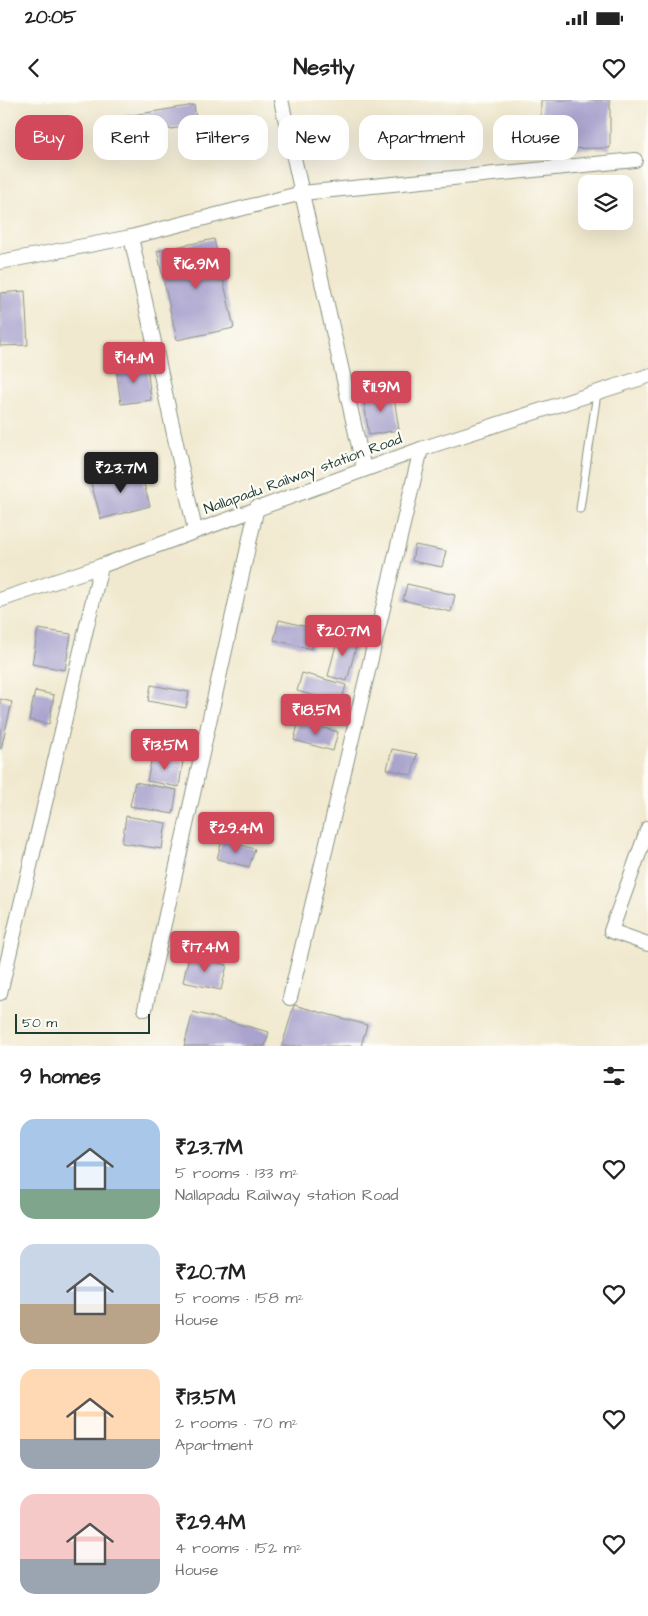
<!DOCTYPE html>
<html lang="en">
<head>
<meta charset="utf-8">
<style>
  body { margin:0; font-family:"Architects Daughter",sans-serif; background:#f6f6f6; color:#222; height:100vh; display:flex; flex-direction:column; font-size:19px; white-space:nowrap }
  * { box-sizing:border-box; margin:0 }
  p { font-size:16px; color:#767676 }
  .icon { flex:none; width:28px; height:28px; fill:none; stroke:currentColor; stroke-width:2; stroke-linecap:round; stroke-linejoin:round }
  .map { position:relative; height:946px; overflow:hidden }
  .drawer { display:flex; flex-direction:column; background:#fff; flex:1 }
  .drawer>* { flex:none }
  .guide { position:absolute; left:15px; top:15px; width:619px; height:45px; display:flex; gap:10px }
  .tools { position:absolute; left:578px; top:75px; display:grid; gap:10px }
  .tools a { display:grid; place-items:center; width:55px; height:55px; border-radius:10px; background:#fff; box-shadow:0 5px 20px #0002; font-size:25px }
  .scale { position:absolute; left:15px; bottom:12px; width:135px; box-sizing:border-box; padding-left:5px; border:2px solid #1f3d34; border-top:0; font-size:14px; line-height:18px; white-space:nowrap; color:#1f3d34; -webkit-text-stroke:4px #fdfcf7; paint-order:stroke }
  .price { position:absolute; translate:-50% -42px; padding:0 11px; border-radius:5px; background:#d1495b; color:#fff; font-size:16px; line-height:32px; filter:drop-shadow(0 1px 2px #0008) }
  .price::after { content:''; position:absolute; left:50%; top:30px; width:15px; height:11px; margin-left:-8px; background:inherit; clip-path:polygon(0 0,100% 0,50% 100%) }
  .price.active { background:#222; color:#fff }
  ul { padding:0; list-style:none }
  li { display:flex; align-items:center; gap:15px; height:125px; padding:0 20px }
  li span { display:grid; place-items:center; flex:none; width:140px; height:100px; border-radius:15px; color:#555 }
  li>.icon { margin-inline-start:auto }
  span .icon { width:60px; height:60px; fill:#fffc; stroke-width:1 }
  li b { font-size:21px }
  h2 { display:flex; justify-content:space-between; align-items:center; height:60px; padding:0 20px; font-size:21px }
  .chip { padding:0 18px; border-radius:15px; background:#fff; box-shadow:0 5px 20px #0002; font-size:18px; line-height:45px }
  .chip.active { background:#d1495b; color:#fff }
  .status { display:flex; justify-content:space-between; align-items:center; height:35px; padding:0 25px; background:#fff; direction:ltr }
  .status svg { height:14px; fill:currentColor }
  header { display:flex; justify-content:space-between; align-items:center; height:65px; padding:0 20px; background:#fff; font-size:22px; font-weight:800 }
  .map>svg:first-child { display:block }
  .building { fill:#a9a3cd }
  .lines { fill:none; stroke-linecap:round; stroke-linejoin:round }
  .service-casing { stroke:#889382; stroke-width:9 }
  .minor-casing { stroke:#889382; stroke-width:16 }
  .service { stroke:#fff; stroke-width:7 }
  .minor { stroke:#fff; stroke-width:14 }
  .labels { text-anchor:middle; dominant-baseline:central; stroke-width:4.5; stroke-linejoin:round; paint-order:stroke }
  .street-label { font-size:15px; fill:#1f3d34; stroke:#fdfcf7 }
</style>
</head>
<body>
<div class="status"><b>20:05</b><svg viewBox="0 0 49 12"><path d="M0 12V9h3v3zM5 12V6h3v6zM10 12V3h3v9zM15 12V0h3v12zM26 1h20v11H26zM47 4h2v5h-2z"/></svg></div>
<header><svg class="icon" aria-label="back" viewBox="0 0 24 24"><path d="M15 5l-7 7 7 7"/></svg>Nestly<svg class="icon" aria-label="heart" viewBox="0 0 24 24"><path d="M12 20l-8-8c-3-5 5-10 8-4 3-6 11-1 8 4z"/></svg></header>
<div class="map">
<svg width="648" height="946" viewBox="0 0 648 946">
  <rect width="100%" height="100%" fill="#fdfcf7"/>
  <filter id="ink" filterUnits="userSpaceOnUse"><feTurbulence type="fractalNoise" baseFrequency=".02" numOctaves="2"/><feDisplacementMap in="SourceGraphic" scale="10" xChannelSelector="R" yChannelSelector="G"/><feConvolveMatrix kernelMatrix="1 2 1 2 8 2 1 2 1" color-interpolation-filters="sRGB"/></filter>
  <filter id="wash" filterUnits="userSpaceOnUse"><feTurbulence type="fractalNoise" baseFrequency=".0096" numOctaves="4" result="noise"/><feDisplacementMap in="SourceGraphic" scale="20" xChannelSelector="R" yChannelSelector="G"/><feGaussianBlur stdDeviation="1.12" result="paint"/><feColorMatrix in="noise" values="0 0 0 0 0 0 0 0 0 0 0 0 0 0 0 0 0 1.4 0 .05"/><feComposite in="paint" operator="in"/></filter>
  <g filter="url(#wash)">
    <rect width="100%" height="100%" fill="#f1e9cf"/>
    <g id="blocks">
      <g class="building">
        <polygon points="541,0 610,0 610,48 541,49"/>
        <polygon points="194,5 197,25 124,36 121,17"/>
        <polygon points="214,139 234,228 177,240 157,151"/>
        <polygon points="25,191 28,245 0,246 0,193"/>
        <polygon points="147,265 151,300 121,304 116,269"/>
        <polygon points="393,291 399,330 369,335 363,296"/>
        <polygon points="140,370 150,406 101,419 91,383"/>
        <polygon points="415,445 446,451 442,467 412,461"/>
        <polygon points="407,484 455,495 451,512 403,500"/>
        <polygon points="279,520 317,529 312,549 274,540"/>
        <polygon points="38,529 71,534 65,570 32,564"/>
        <polygon points="339,533 358,539 347,581 328,576"/>
        <polygon points="302,573 346,585 341,603 297,591"/>
        <polygon points="151,585 189,592 186,608 148,601"/>
        <polygon points="35,591 54,595 49,624 29,620"/>
        <polygon points="0,599 12,602 1,649 0,649"/>
        <polygon points="299,621 338,632 333,651 294,640"/>
        <polygon points="392,649 417,654 412,675 387,669"/>
        <polygon points="152,656 183,661 179,687 147,681"/>
        <polygon points="135,682 177,690 173,714 130,706"/>
        <polygon points="126,716 166,723 162,749 122,743"/>
        <polygon points="222,740 255,749 249,767 217,759"/>
        <polygon points="189,856 227,865 221,890 183,882"/>
        <polygon points="294,905 367,925 361,946 282,946"/>
        <polygon points="193,912 269,932 265,946 184,946"/>
      </g>
    </g>
  </g>
  <g filter="url(#ink)">
    <use href="#blocks" fill-opacity="0" stroke="#889382" stroke-width="1"/>
    <g class="lines">
      <defs>
        <polyline id="service" points="580,409 597,293"/>
        <g id="minor">
          <polyline points="281,0 364,369"/>
          <polyline points="131,137 195,430"/>
          <polyline points="0,162 131,137 302,93 635,60"/>
          <polyline points="0,500 101,466 421,349 648,276"/>
          <polyline points="648,728 611,831 648,844"/>
          <polyline points="0,893 101,466"/>
          <polyline points="290,898 421,349"/>
          <polyline points="145,909 257,407"/>
        </g>
      </defs>
      <use href="#service" class="service-casing"/>
      <use href="#minor" class="minor-casing"/>
      <use href="#service" class="service"/>
      <use href="#minor" class="minor"/>
    </g>
  </g>
  <g class="labels">
    <g class="street-label">
      <text transform="translate(303 374) rotate(-20)">Nallapadu Railway station Road</text>
    </g>
  </g>
</svg>
<div class="tools">
<a><svg class="icon" aria-label="layers" viewBox="0 0 24 24"><path d="M12 4l9 5-9 5-9-5zM3 14l9 5 9-5"/></svg></a>
</div>
<div class="scale">50 m</div>
<b class="price" style="left:196px;top:190px">₹16.9M</b>
<b class="price" style="left:134px;top:284px">₹14.1M</b>
<b class="price" style="left:381px;top:313px">₹11.9M</b>
<b class="price active" style="left:121px;top:394px">₹23.7M</b>
<b class="price" style="left:343px;top:557px">₹20.7M</b>
<b class="price" style="left:316px;top:636px">₹18.5M</b>
<b class="price" style="left:165px;top:671px">₹13.5M</b>
<b class="price" style="left:236px;top:754px">₹29.4M</b>
<b class="price" style="left:205px;top:873px">₹17.4M</b>
<div class="guide">
<a class="chip active">Buy</a>
<a class="chip">Rent</a>
<a class="chip">Filters</a>
<a class="chip">New</a>
<a class="chip">Apartment</a>
<a class="chip">House</a>
</div>
</div>
<section class="drawer">
<h2>9 homes<svg class="icon" aria-label="filters" viewBox="0 0 24 24"><path d="M4 7h16M4 17h16"/><circle cx="9" cy="7" r="2"/><circle cx="15" cy="17" r="2"/></svg></h2>
<ul>
<li><span style="background:linear-gradient(#a9c7e8 70%,#7fa58c 0)"><svg class="icon" aria-label="home" viewBox="0 0 24 24"><path d="M3 11l9-7 9 7M6 9v11h12V9"/></svg></span><div><b>₹23.7M</b><p>5 rooms · 133 m²</p><p>Nallapadu Railway station Road</p></div><svg class="icon" aria-label="heart" viewBox="0 0 24 24"><path d="M12 20l-8-8c-3-5 5-10 8-4 3-6 11-1 8 4z"/></svg></li>
<li><span style="background:linear-gradient(#c9d6e8 60%,#b9a48a 0)"><svg class="icon" aria-label="home" viewBox="0 0 24 24"><path d="M3 11l9-7 9 7M6 9v11h12V9"/></svg></span><div><b>₹20.7M</b><p>5 rooms · 158 m²</p><p>House</p></div><svg class="icon" aria-label="heart" viewBox="0 0 24 24"><path d="M12 20l-8-8c-3-5 5-10 8-4 3-6 11-1 8 4z"/></svg></li>
<li><span style="background:linear-gradient(#ffd9b3 70%,#9aa5b1 0)"><svg class="icon" aria-label="home" viewBox="0 0 24 24"><path d="M3 11l9-7 9 7M6 9v11h12V9"/></svg></span><div><b>₹13.5M</b><p>2 rooms · 70 m²</p><p>Apartment</p></div><svg class="icon" aria-label="heart" viewBox="0 0 24 24"><path d="M12 20l-8-8c-3-5 5-10 8-4 3-6 11-1 8 4z"/></svg></li>
<li><span style="background:linear-gradient(#f6c9c9 65%,#9aa5b1 0)"><svg class="icon" aria-label="home" viewBox="0 0 24 24"><path d="M3 11l9-7 9 7M6 9v11h12V9"/></svg></span><div><b>₹29.4M</b><p>4 rooms · 152 m²</p><p>House</p></div><svg class="icon" aria-label="heart" viewBox="0 0 24 24"><path d="M12 20l-8-8c-3-5 5-10 8-4 3-6 11-1 8 4z"/></svg></li>
</ul>
</section>
</body>
</html>
